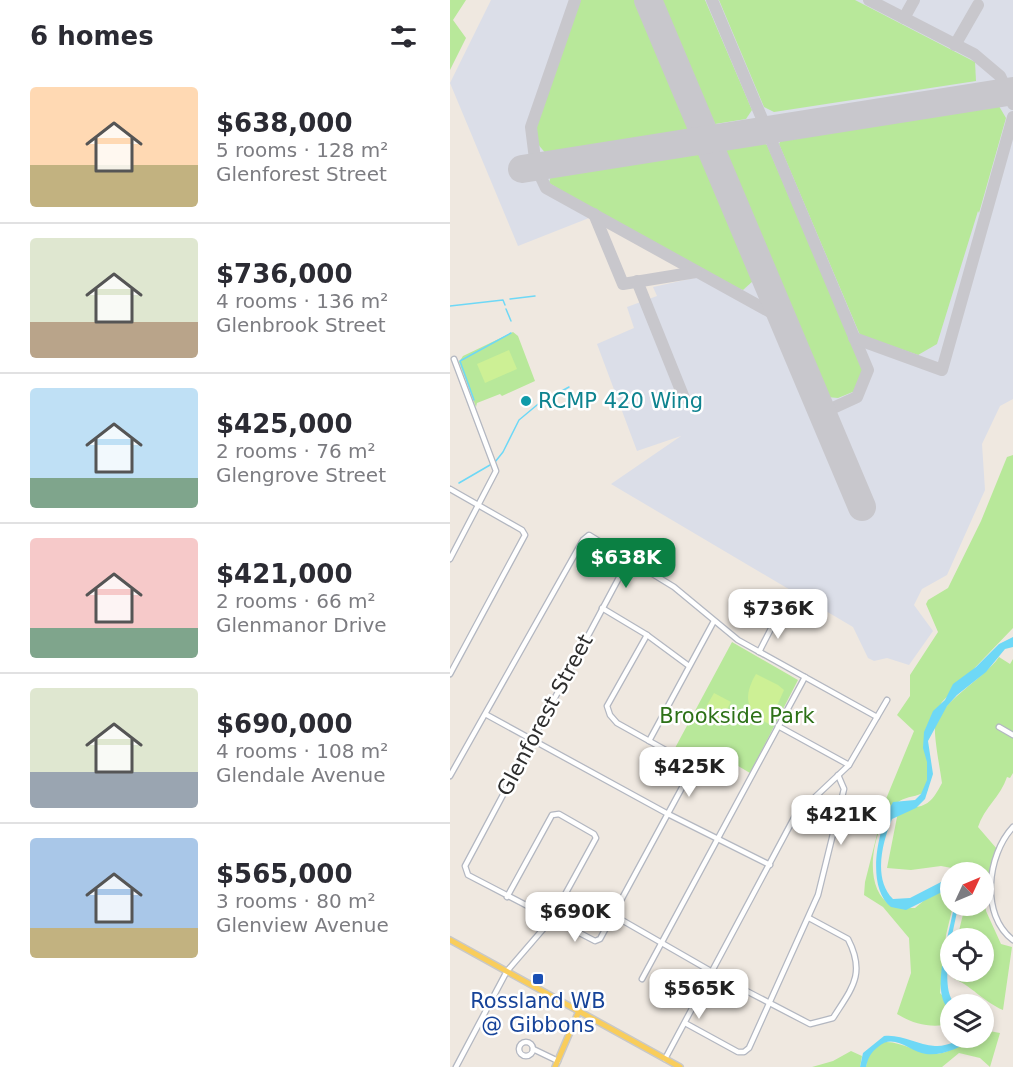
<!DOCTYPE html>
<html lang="en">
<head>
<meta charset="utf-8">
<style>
  body { margin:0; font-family:"DejaVu Sans",sans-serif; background:#f7f7f7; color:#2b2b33; height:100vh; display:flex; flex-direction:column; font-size:22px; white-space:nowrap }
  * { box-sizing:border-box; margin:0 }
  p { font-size:20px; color:#7c7c81 }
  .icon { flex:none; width:33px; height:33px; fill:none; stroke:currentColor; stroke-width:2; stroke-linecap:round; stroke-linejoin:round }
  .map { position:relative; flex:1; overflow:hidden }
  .panel { display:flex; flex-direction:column; background:#fff; width:450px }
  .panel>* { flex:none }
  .needle { width:39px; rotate:46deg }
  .controls { position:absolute; left:490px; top:862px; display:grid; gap:12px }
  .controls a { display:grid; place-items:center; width:54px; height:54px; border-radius:50%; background:#fff; box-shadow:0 3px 9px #0003; font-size:30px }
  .price { position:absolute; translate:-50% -51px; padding:0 14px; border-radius:12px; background:#fff; color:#222; font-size:20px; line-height:39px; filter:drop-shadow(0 2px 3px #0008) }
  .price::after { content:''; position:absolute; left:50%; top:36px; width:18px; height:14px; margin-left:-9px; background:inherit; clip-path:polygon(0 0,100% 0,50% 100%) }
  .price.selected { background:#0b8043; color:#fff }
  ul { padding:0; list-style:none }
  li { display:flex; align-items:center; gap:18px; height:150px; padding:0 30px }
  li+li { border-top:2px solid #e1e1e2 }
  li span { display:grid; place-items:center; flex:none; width:168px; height:120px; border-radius:6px; color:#555 }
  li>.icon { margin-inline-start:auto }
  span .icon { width:72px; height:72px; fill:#fffc; stroke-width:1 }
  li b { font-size:26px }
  h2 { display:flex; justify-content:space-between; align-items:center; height:72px; padding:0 30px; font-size:26px }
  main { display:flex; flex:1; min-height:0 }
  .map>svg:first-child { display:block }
  .airport { fill:#dbdee8 }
  .green { fill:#b8e89a }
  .pitch { fill:#cdf095 }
  .water { fill:#6ed8f6 }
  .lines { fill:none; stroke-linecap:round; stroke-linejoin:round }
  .stream { stroke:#6ed8f6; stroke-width:1.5 }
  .taxiway { stroke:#c8c7cc; stroke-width:12 }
  .runway { stroke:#c8c7cc; stroke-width:28 }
  .minor-casing { stroke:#b3b7c1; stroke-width:7 }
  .major-casing { stroke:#c8c8c8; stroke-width:8 }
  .minor { stroke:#fff; stroke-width:4.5 }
  .major { stroke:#f9cd5b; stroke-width:5 }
  .culture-dot { fill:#0f9aa8; stroke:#fff; stroke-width:2 }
  .transit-dot { fill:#1a4fb4; stroke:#fff; stroke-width:2 }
  .labels { text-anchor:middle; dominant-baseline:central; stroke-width:5; stroke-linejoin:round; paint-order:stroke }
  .culture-label { font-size:21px; fill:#0d838f; stroke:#fff; text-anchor:start }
  .street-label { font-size:21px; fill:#2d2d2d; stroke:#fff }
  .park-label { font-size:21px; fill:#2d7117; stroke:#fff }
  .transit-label { font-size:21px; fill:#164399; stroke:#fff }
</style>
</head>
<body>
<main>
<section class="panel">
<h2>6 homes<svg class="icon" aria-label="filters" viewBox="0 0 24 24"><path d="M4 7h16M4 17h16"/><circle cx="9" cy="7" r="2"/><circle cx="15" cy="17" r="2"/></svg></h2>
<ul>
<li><span style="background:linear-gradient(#ffd9b3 65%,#c2b280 0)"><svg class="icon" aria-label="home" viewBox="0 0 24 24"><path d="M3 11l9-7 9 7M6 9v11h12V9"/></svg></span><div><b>$638,000</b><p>5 rooms · 128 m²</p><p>Glenforest Street</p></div></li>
<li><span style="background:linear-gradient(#dfe7d0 70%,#b9a48a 0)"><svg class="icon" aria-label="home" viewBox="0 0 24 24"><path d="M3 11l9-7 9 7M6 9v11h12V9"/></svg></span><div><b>$736,000</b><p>4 rooms · 136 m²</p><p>Glenbrook Street</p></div></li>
<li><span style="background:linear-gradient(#bfe0f5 75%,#7fa58c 0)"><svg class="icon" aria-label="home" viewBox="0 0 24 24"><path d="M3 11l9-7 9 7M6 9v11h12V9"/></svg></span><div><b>$425,000</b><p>2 rooms · 76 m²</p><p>Glengrove Street</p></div></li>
<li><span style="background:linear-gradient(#f6c9c9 75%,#7fa58c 0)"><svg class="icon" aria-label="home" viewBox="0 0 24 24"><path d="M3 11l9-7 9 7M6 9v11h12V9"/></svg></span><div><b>$421,000</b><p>2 rooms · 66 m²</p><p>Glenmanor Drive</p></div></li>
<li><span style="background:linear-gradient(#dfe7d0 70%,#9aa5b1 0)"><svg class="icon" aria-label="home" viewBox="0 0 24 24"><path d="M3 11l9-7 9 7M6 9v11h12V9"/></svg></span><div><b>$690,000</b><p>4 rooms · 108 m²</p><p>Glendale Avenue</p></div></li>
<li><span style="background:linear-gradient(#a9c7e8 75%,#c2b280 0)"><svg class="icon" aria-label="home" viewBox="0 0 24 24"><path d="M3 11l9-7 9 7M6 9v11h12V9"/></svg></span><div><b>$565,000</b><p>3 rooms · 80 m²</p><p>Glenview Avenue</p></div></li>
</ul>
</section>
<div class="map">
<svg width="563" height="1067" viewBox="0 0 563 1067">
  <rect width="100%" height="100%" fill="#efe8e0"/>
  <polygon class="airport" points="41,0 563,0 563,399 550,406 532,444 535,490 497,575 472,589 464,605 483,631 459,665 437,658 424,661 418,658 403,627 161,484 231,436 187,451 147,344 184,328 177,307 207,296 203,287 244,278 245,271 139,218 68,246 0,83"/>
  <g class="green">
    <polygon points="0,0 16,0 3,20 16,38 0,70"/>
    <polygon points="130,0 187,0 231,104 238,129 97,155 82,137"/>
    <polygon points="210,0 255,0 302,110 296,119 265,124"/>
    <polygon points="269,0 405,0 525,62 526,81 324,112 314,107"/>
    <polygon points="546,101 556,118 529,213 528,211 487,344 468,355 410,335 329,144 334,134"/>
    <polygon points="305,138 317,145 413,370 405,391 388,398 377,397 273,150 277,144"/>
    <polygon points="226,150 249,152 259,169 304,280 293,290 245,271 99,183 102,172"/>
    <polygon points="63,332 68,336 85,381 52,396 50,394 27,403 26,407 9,362 13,356"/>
    <path d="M563,455V628L492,702L477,728L478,790C468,798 454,795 445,805C423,826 410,888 442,906C449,909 458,908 465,908L488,889L492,887L501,892V906H503L496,935L490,993L501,1005V1024C481,1028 465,1025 447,1014L461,973L459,938L433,907L414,895L415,882L436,799L464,731L447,715L460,696V675L488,632L476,604L478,600L498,588L531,521L557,457Z"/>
    <polygon points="282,642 348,680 300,773 278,760 271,772 225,748"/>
    <path d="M549,657L560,664L563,659V773L560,778L557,777C551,796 534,808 528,827L547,849L543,881L535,901L536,911L551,944L562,947L553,1010C534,1002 519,984 504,979V972H534V939H507L515,906H534V873H509L507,869L491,866L461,870L437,868L448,812L454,807C476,809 482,802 492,783C490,769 484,737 485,727C489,702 534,679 549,657Z"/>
    <path d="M534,1030L550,1033L540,1067L530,1058L509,1053L492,1067H416C423,1019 462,1055 485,1054C504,1053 516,1038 534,1038Z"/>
    <polygon points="401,1051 412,1056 410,1067 362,1067 383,1061"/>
  </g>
  <g class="pitch">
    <polygon points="59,350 67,369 35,383 27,364"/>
    <path d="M306,674L328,685L334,690L319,724C295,712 293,696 306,674Z"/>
    <polygon points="264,693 281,702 269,724 252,714"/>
  </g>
  <g class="water">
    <path d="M563,637V647L555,649L536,672L507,695L497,706L478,741L483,774L475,799L466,808L442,819C432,843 423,879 443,899L460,898L493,881L501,885V894L496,890L456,910L441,907C415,886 428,828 443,802L465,800L471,794L477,780V762L473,748L474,732L483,711L495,700L503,684L526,667L549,644Z"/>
    <path d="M504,906L508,907C504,928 487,992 507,1005H501V1010C478,997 501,928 504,906Z"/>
    <path d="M434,1036C452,1034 467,1045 485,1046C498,1047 509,1038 526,1038C511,1047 493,1056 476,1054C460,1052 444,1032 428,1047C421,1052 418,1058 416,1067H410L413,1053Z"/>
  </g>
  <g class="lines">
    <g class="stream">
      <polyline points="60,299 85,296"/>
      <polyline points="0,306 53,300 55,305"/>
      <polyline points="56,309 61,321"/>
      <polyline points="99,398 119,387"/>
      <polyline points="24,400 10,361 61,333"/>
      <polyline points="45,462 53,452 69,420 93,400"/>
      <polyline points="9,483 40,465"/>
    </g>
    <g class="taxiway">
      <polyline points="125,0 81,127 86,167 96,188 331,318"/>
      <polyline points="262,0 418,370 407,397 383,408 369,408"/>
      <polyline points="419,0 524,54 550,76 563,104"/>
      <polyline points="454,18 464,0"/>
      <polyline points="505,45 528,5"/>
      <polyline points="144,214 173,284 246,272"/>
      <polyline points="187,281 234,398"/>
      <polyline points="404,338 492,370 563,117"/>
    </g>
    <g class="runway">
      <polyline points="198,0 412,507"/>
      <polyline points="72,169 563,91"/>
    </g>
    <defs>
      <g id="minor">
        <polyline points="0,489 72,530 75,535 0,674"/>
        <polyline points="0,559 46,471 4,359"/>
        <polyline points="179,559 15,866 18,875 145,941 150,939 241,771 237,762 167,723 160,715 157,706 197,635"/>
        <polyline points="152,608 197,635 239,666"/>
        <polyline points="309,652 327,617"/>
        <polyline points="37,715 218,814 320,865"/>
        <polyline points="328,726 399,765"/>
        <polyline points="549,727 563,735"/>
        <polyline points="199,741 264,621"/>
        <polyline points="0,776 133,540 139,535 224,587 288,640 427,717"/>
        <path d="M563,827C537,855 530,915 563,940"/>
        <path d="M163,915L285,985L360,1024L383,1018C402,988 416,974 398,939L359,918"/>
        <polyline points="192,979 355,677"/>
        <polyline points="235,1023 288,1052 294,1052 299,1048 368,895 394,789 388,775"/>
        <circle cx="76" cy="1049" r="7"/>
        <polyline points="83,1049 108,1061"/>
        <polyline points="215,1059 345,816 399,765 437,700"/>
        <polyline points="6,1067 57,971 101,920 146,838 144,834 109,814 102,815 57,897"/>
      </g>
      <g id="major">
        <polyline points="0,940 230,1067"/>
        <polyline points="105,1067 129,1011"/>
      </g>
    </defs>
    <use href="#minor" class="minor-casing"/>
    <use href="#major" class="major-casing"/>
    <use href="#minor" class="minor"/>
    <use href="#major" class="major"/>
  </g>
  <circle class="culture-dot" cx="76" cy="401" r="6"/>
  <rect class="transit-dot" x="82" y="973" width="12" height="12" rx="3"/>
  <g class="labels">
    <g class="culture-label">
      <text x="88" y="401">RCMP 420 Wing</text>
    </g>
    <g class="street-label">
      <text transform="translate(95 715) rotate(-62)">Glenforest Street</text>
    </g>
    <g class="park-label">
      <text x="287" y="716">Brookside Park</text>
    </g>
    <g class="transit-label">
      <text x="88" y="1001">Rossland WB<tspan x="88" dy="24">@ Gibbons</tspan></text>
    </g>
  </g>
</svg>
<div class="controls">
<a><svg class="needle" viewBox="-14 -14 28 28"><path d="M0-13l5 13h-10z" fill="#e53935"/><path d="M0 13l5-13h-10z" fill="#7c7c81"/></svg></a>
<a><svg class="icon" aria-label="locate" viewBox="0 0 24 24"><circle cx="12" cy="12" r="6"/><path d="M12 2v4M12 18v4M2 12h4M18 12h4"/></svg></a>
<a><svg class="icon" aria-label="layers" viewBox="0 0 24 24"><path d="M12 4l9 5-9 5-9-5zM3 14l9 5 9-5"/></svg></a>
</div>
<b class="price selected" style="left:176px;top:589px">$638K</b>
<b class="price" style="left:328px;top:640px">$736K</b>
<b class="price" style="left:239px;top:798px">$425K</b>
<b class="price" style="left:391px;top:846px">$421K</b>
<b class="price" style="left:125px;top:943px">$690K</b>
<b class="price" style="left:249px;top:1020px">$565K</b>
</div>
</main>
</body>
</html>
